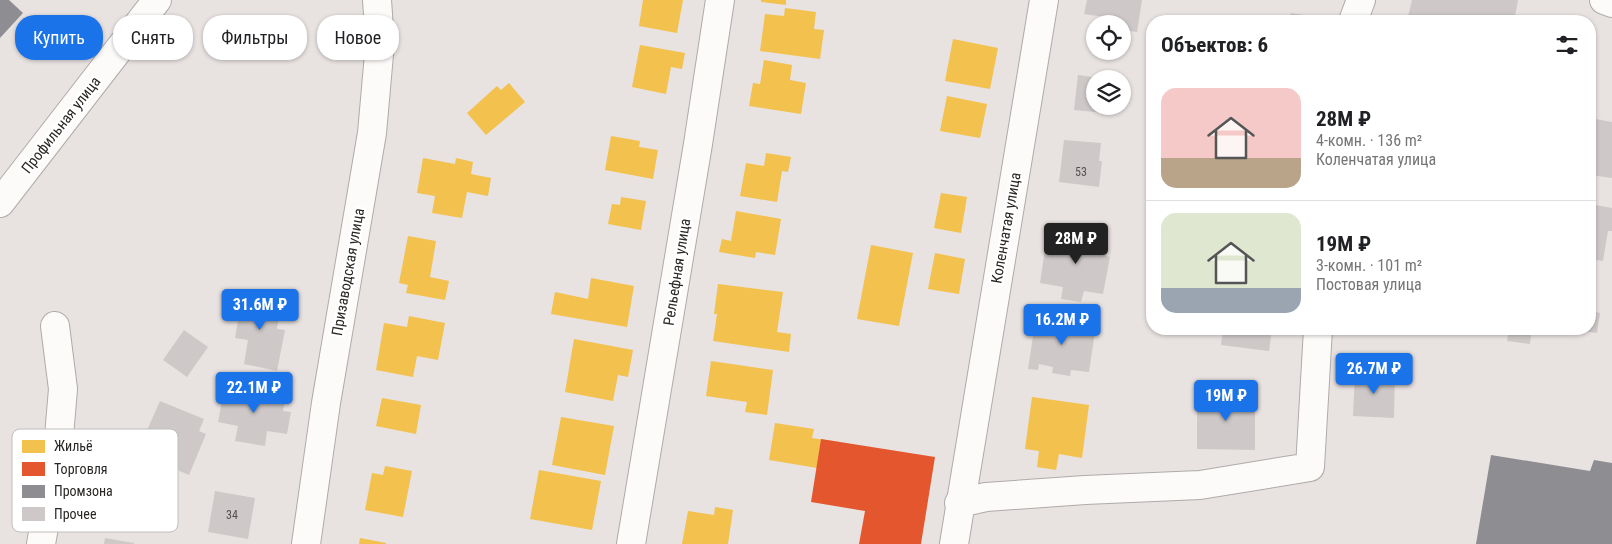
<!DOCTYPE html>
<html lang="ru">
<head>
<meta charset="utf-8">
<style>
  body { margin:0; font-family:"Roboto Condensed",sans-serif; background:#f2f2f2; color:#202124; height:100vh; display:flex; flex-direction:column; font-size:19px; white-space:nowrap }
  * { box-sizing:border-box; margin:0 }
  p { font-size:16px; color:#757577 }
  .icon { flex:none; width:28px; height:28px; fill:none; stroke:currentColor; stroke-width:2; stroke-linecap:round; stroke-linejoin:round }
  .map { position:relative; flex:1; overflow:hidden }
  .panel { position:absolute; left:1146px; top:15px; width:450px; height:320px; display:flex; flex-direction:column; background:#fff; border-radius:20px; box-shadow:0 1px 4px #0004 }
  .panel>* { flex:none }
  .banner { position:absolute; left:15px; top:15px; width:475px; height:45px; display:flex; gap:10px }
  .controls { position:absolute; left:1086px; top:15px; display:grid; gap:10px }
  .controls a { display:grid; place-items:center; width:45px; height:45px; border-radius:50%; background:#fff; box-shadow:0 1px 4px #0004; font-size:25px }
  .price { position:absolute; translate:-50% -42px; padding:0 11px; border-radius:5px; background:#1a73e8; color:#fff; font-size:16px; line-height:32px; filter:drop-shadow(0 1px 2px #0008) }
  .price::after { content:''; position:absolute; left:50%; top:30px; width:15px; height:11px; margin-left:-8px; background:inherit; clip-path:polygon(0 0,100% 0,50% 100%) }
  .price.active { background:#222; color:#fff }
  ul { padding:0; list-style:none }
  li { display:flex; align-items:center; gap:15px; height:125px; padding:0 15px }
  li+li { border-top:1px solid #e0e0e0 }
  li span { display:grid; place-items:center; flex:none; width:140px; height:100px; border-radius:15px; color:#555 }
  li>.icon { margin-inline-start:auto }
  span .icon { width:60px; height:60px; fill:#fffc; stroke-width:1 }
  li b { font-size:21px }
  h2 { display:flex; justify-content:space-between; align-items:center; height:60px; padding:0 15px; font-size:21px }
  .tag { padding:0 18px; border-radius:20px; background:#fff; box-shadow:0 1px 4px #0004; font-size:18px; line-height:45px }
  .tag.active { background:#1a73e8; color:#fff }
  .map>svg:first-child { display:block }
  .homes { fill:#f2c14e }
  .shops { fill:#e4572e }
  .industry { fill:#8d8d92 }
  .building { fill:#cec9c8 }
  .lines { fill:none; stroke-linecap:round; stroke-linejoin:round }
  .street-casing { stroke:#afabaa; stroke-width:30 }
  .street { stroke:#fcfbfa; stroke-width:28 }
  .labels { text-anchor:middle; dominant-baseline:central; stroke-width:5; stroke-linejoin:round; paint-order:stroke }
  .number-label { font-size:12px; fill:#555150 }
  .street-label { font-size:15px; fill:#292624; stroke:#fff }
  .key { fill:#fff; stroke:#bfbebd; stroke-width:1 }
  .key-label { font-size:14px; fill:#292624 }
</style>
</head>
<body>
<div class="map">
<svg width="1612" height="544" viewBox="0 0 1612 544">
  <rect width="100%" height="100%" fill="#e8e2e1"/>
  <g class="homes">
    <polygon points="643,0 683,0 677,33 639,26"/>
    <polygon points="761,0 786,0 786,5 761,2"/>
    <polygon points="785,8 816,12 814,29 824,30 820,59 760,51 765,14 784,16"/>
    <polygon points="953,39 998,48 990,89 945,81"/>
    <polygon points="640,45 685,53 682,69 671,67 666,94 632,87"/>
    <polygon points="764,60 792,65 790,80 806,83 801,114 749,106 753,83 760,84"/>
    <polygon points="509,83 525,102 486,135 467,113 497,86 501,90"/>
    <polygon points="947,96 987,104 980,138 940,131"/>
    <polygon points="611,136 640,141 639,147 658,150 653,179 605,170"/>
    <polygon points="766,153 791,157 788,172 782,171 777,202 740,196 746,163 764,166"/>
    <polygon points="423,158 455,164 456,158 473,162 471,174 491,178 488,196 467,192 462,218 432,213 435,196 417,193"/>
    <polygon points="941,193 967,197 961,233 934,228"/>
    <polygon points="621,197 646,201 641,230 608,224 612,204 620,205"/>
    <polygon points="736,211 781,219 775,255 756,252 755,258 719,252 722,239 731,241"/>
    <polygon points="408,236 436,241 430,277 449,281 445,300 406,293 408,285 399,283"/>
    <polygon points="871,245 913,253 899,326 857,319"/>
    <polygon points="935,253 965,259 959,294 928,289"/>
    <polygon points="591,278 634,286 627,327 551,314 555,292 588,299"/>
    <polygon points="718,284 783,292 777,332 791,334 789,352 713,341 717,314 714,314"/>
    <polygon points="409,316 445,323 438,360 417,356 413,377 376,370 384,323 407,327"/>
    <polygon points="574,339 633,350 628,377 618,375 613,401 565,392"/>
    <polygon points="711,361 773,370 767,415 745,412 747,402 706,396"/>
    <polygon points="1032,397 1089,405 1082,458 1059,454 1056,470 1037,467 1039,451 1025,449"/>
    <polygon points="382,398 421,405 416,434 376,426"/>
    <polygon points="561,417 614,426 605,475 552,465"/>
    <polygon points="775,423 814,429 812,438 840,442 835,471 769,460"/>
    <polygon points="385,466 412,471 403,517 365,510 372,473 383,475"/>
    <polygon points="539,470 601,481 592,530 530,519"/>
    <polygon points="715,507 733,510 728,544 682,544 688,511 714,515"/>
    <polygon points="360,538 386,543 386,544 359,544"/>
  </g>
  <polygon class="shops" points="821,439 935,457 921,544 859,544 865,511 811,502"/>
  <g class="industry">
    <polygon points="0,0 9,0 23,13 0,38"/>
    <polygon points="1491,455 1590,471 1594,460 1612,463 1612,544 1476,544"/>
  </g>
  <g class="building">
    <polygon points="1087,0 1142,0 1137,32 1122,30 1122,24 1110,24 1111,18 1084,14"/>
    <polygon points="1412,0 1518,0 1514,21 1407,21"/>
    <polygon points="1291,13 1323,18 1322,21 1289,21"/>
    <polygon points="1078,75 1099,78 1095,79 1095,106 1107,106 1106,113 1074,110"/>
    <polygon points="1590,118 1612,122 1612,178 1590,175"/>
    <polygon points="1064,140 1101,143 1099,161 1102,161 1099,187 1059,182"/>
    <polygon points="1590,204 1612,208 1612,231 1608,231 1603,261 1590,259"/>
    <polygon points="1056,231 1108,240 1106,256 1110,257 1103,294 1084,291 1081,302 1061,299 1063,287 1040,283 1045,249 1052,251"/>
    <polygon points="243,291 270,296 268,308 280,310 277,329 285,330 277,371 244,364 248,340 235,338"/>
    <polygon points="1590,311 1600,313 1597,333 1577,330 1590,329"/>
    <polygon points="1036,317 1096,325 1089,372 1071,370 1070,376 1052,373 1053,367 1039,364 1038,370 1028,369"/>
    <polygon points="1223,329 1272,329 1269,351 1221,345"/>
    <polygon points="1509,329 1532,329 1530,344 1507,341"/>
    <polygon points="184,330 208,347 187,377 163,360"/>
    <polygon points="1355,373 1395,374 1394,418 1353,416"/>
    <polygon points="225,384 286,395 283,411 291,412 287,434 267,431 265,446 235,441 238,426 218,422"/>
    <polygon points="1197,395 1255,396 1255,450 1197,449"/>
    <polygon points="160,401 204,419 199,431 206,434 189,475 137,453"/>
    <polygon points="215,491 255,498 248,539 208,532"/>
    <polygon points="105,538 134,543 134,544 104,544"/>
  </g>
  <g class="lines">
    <defs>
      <g id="street">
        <polyline points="1604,0 1612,3"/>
        <polyline points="1353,21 1361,0"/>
        <polyline points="0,203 157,0"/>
        <polyline points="959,503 986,497 1085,490 1200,485 1310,467 1318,329"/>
        <polyline points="41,544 58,448 63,389 55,326"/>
        <polyline points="306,544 326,403 372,133 380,43 377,0"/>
        <polyline points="631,544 698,144 720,0"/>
        <polyline points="954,544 1044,0"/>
      </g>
    </defs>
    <use href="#street" class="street-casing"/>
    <use href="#street" class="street"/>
  </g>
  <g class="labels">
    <g class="number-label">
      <text x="1081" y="172">53</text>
      <text x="232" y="515">34</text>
    </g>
    <g class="street-label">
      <text transform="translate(61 125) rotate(-52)">Профильная улица</text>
      <text transform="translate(1006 228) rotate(-80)">Коленчатая улица</text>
      <text transform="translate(348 272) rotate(-80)">Призаводская улица</text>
      <text transform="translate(677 272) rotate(-81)">Рельефная улица</text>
    </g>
  </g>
  <rect x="12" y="429" width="166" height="103" rx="8" class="key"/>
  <rect x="22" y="440" width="23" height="13" fill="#f2c14e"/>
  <rect x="22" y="462" width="23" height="14" fill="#e4572e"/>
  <rect x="22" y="485" width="23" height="13" fill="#8d8d92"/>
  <rect x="22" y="507" width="23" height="14" fill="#cec9c8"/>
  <g class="key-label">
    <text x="54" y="451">Жильё</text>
    <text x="54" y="474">Торговля</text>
    <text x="54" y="496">Промзона</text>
    <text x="54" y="519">Прочее</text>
  </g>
</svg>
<div class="controls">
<a><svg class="icon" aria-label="locate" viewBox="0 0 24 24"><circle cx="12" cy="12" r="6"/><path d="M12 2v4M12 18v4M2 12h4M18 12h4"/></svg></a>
<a><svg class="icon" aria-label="layers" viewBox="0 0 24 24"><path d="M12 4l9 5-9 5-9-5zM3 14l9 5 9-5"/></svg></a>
</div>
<b class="price active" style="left:1076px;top:265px">28M ₽</b>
<b class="price" style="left:260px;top:331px">31.6M ₽</b>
<b class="price" style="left:1062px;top:346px">16.2M ₽</b>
<b class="price" style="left:1374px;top:395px">26.7M ₽</b>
<b class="price" style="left:254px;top:414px">22.1M ₽</b>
<b class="price" style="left:1226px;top:422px">19M ₽</b>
<div class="banner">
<a class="tag active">Купить</a>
<a class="tag">Снять</a>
<a class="tag">Фильтры</a>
<a class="tag">Новое</a>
</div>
<section class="panel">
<h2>Объектов: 6<svg class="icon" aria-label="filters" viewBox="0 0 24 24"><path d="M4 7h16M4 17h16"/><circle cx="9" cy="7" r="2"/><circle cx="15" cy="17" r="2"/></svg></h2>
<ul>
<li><span style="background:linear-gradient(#f6c9c9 70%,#b9a48a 0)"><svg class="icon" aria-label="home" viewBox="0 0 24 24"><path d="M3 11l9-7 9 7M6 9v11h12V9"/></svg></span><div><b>28M ₽</b><p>4-комн. · 136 m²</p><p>Коленчатая улица</p></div></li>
<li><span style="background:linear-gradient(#dfe7d0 75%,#9aa5b1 0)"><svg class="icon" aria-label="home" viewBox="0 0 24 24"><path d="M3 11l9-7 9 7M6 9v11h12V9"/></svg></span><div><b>19M ₽</b><p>3-комн. · 101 m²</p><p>Постовая улица</p></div></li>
</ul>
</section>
</div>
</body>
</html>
